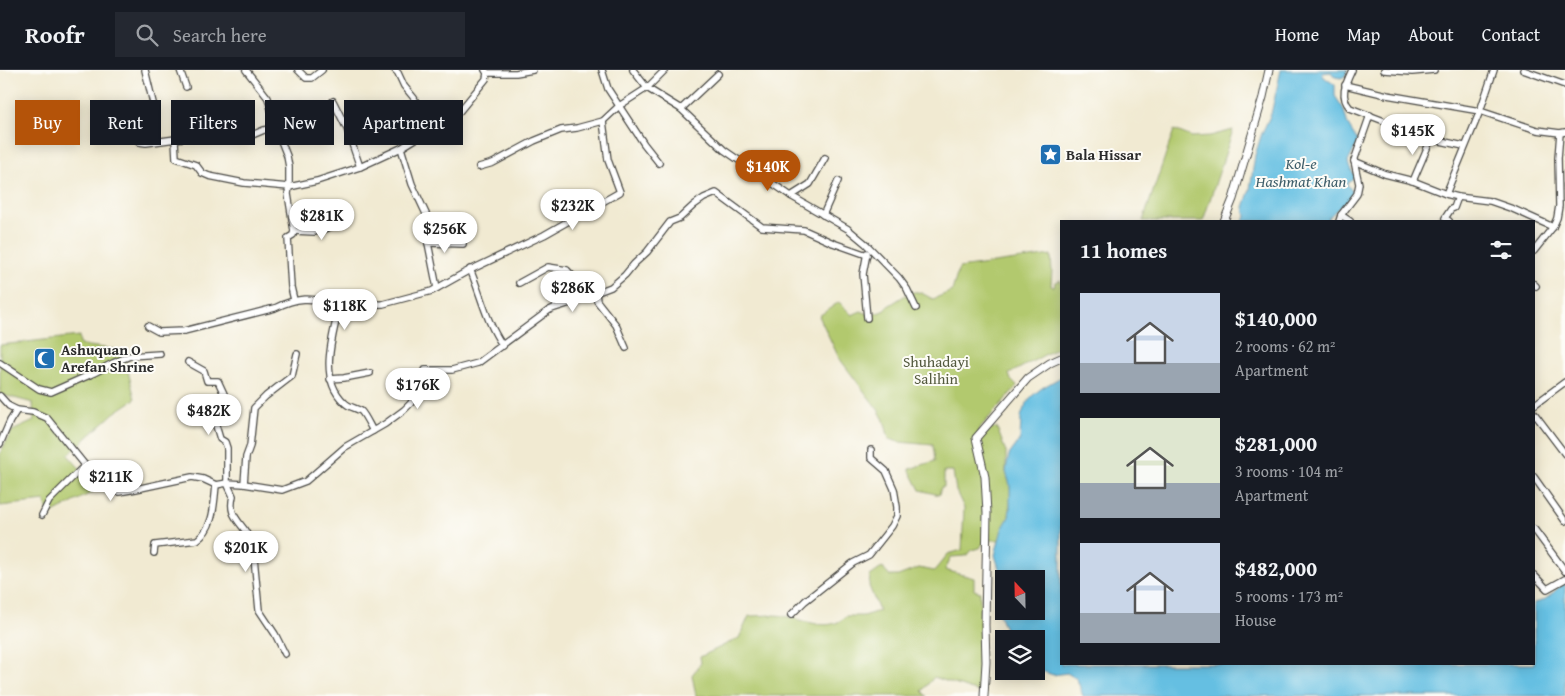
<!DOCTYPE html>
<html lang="en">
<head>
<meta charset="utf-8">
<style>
  body { margin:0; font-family:"Gentium Book Plus",serif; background:#242831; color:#f1f3f6; height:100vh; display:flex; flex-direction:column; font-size:19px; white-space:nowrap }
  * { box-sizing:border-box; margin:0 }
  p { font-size:16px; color:#9ea1a6 }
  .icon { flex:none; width:28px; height:28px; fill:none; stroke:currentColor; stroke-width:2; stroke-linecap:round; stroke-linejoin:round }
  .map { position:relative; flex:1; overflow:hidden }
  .details { position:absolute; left:1060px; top:150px; width:475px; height:445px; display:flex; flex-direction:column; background:#171b24; border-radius:0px; box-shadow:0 2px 12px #0003 }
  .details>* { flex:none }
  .top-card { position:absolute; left:15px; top:30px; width:475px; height:45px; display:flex; gap:10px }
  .needle { width:32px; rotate:338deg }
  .tools { position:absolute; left:995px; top:500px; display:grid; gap:10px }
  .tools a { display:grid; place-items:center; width:50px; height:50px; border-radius:0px; background:#171b24; box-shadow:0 2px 12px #0003; font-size:25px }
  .price { position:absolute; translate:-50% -42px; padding:0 11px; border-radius:18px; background:#fff; color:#222; font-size:16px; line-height:32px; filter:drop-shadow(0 1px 2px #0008) }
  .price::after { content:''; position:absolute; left:50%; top:30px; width:15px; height:11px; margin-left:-8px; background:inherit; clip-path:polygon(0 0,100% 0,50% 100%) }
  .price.current { background:#b45309; color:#fff }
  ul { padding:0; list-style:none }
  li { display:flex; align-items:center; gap:15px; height:125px; padding:0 20px }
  li span { display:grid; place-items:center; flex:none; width:140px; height:100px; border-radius:0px; color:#555 }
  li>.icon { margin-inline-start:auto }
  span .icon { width:60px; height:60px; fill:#fffc; stroke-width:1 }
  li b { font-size:21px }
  h2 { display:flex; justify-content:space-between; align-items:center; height:60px; padding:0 20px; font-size:21px }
  .pill { padding:0 18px; border-radius:0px; background:#171b24; box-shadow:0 2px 12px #0003; font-size:18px; line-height:45px }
  .pill.current { background:#b45309; color:#fff }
  header { display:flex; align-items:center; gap:30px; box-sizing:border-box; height:70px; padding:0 25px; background:#171b24; border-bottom:1px solid #363941 }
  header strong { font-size:24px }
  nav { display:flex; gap:28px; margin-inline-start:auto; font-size:18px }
  .search { width:350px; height:45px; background:#242831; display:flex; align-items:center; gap:12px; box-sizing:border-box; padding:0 18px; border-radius:0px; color:#9ea1a6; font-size:19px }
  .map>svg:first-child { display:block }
  .green { fill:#b2c96e; stroke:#6e7a4c }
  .water { fill:#65bfe2; stroke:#487586; fill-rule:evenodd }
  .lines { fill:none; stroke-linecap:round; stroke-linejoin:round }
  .minor-casing { stroke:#494844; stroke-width:8 }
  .tertiary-casing { stroke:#494844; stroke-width:9 }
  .minor { stroke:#fff; stroke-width:5.5 }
  .tertiary { stroke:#fff; stroke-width:7 }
  .labels { text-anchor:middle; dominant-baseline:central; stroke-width:4; stroke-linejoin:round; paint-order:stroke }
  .poi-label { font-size:15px; font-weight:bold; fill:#2b2b2b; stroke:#fdfcf7; text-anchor:start }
  .park-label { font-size:15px; fill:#545a3f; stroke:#fdfcf7 }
  .water-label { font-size:16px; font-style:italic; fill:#3f5f6b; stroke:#fdfcf7 }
</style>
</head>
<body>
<header>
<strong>Roofr</strong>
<div class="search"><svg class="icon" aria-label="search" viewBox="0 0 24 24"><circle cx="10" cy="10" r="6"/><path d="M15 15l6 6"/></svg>Search here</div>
<nav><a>Home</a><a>Map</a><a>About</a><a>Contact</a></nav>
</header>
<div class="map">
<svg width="1565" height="626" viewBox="0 0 1565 626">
  <rect width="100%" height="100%" fill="#fdfcf7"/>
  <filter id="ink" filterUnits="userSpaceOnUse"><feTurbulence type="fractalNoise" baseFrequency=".02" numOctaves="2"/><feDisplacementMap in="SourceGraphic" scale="10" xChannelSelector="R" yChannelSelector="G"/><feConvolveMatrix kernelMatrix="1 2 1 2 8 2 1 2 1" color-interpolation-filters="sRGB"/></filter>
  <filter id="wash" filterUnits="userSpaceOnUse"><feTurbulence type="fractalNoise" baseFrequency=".0096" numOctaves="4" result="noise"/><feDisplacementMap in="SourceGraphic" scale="20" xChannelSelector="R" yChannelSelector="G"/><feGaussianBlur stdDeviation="1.12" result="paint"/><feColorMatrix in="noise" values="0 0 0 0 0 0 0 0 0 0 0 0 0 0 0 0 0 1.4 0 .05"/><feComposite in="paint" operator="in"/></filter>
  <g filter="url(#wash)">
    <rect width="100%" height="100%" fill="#f1ead2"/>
    <g class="green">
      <polygon points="1174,60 1192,67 1210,66 1233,60 1203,151 1143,151"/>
      <path d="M1051,185L1052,201L1051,216L1054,217L1056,212L1061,210V276L1009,304L1011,310L1017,316L978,360L982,365L992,359L997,358L1006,382V402L1010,415L1011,425L1009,447L999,470H985L980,478L971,480L966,486L951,487L945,500L974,508V520L980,522L981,617L978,622L934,607L922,621L927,626H696L692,605L701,593L700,587L739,568L749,546C760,546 773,544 784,546C804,549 829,564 846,546H863L879,541L869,516L870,506L883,497L889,506H898L919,498L934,501L948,484L962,480L964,438L956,421L953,401H944V417H941L939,425L920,420L909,399L935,391L933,375L899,372L889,369L884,350L879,341L839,288L819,246L839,232L852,245L861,241L871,245L886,240V237C895,233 909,220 918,222C923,223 928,227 933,229L952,221L959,198Z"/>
      <polygon points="79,266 80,275 120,280 126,293 135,329 114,343 68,385 91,411 93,422 49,445 45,431 0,436 0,383 12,361 34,351 33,333 3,325 0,325 0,275"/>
    </g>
    <g class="water">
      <path d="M1281,0H1348L1345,6L1341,8L1335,7L1331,2L1322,3L1324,7L1335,15V26L1343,38L1348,55L1357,70V74L1348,92L1349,96L1355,106L1347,114L1354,124C1346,134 1330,143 1327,151H1243L1246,147L1244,137L1250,119L1255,85L1262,63L1271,44Z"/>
      <path d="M1061,307V594H1534V533C1549,531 1553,520 1565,513V626H1083L1077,609L1067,603L1053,605L1036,599V569H1009L999,544L1003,526V517L1000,502L995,485L1002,459L1009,447L1010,438V415L1006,402L1007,394L1009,385L1020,370L1021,347L1024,338L1032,326L1042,318ZM1004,509H1036V541H1004Z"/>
    </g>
  </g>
  <g filter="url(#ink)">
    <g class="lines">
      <defs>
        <g id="minor">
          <polyline points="145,0 154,37 155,48"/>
          <polyline points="180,0 186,17"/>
          <polyline points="298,0 306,8 312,8 322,0"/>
          <polyline points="395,0 398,3 404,16 414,28 430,60"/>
          <polyline points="602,0 608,19 644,74 659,93"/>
          <polyline points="633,0 647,18 681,39 724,80 791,126 848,159 866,174 899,208 907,219 916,238"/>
          <path d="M1352,0C1346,13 1339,26 1350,38L1431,69L1464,76"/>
          <polyline points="1384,0 1412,2 1434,0"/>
          <polyline points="1523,0 1565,15"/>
          <polyline points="487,3 516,3 533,0"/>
          <polyline points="1345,15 1387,25 1480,41 1537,60 1560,63 1565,62"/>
          <polyline points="333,31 347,59 360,97"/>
          <polyline points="681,39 718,4"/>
          <polyline points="136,57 139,72 146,73 198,66 243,69 264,60 276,58 268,28 246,0"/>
          <polyline points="276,58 287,86 289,97 289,117 288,124 294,161 293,165 288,168 291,217 294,230"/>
          <polyline points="175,70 176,88 196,95 202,103 209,106 244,113 289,117 317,111 360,97 401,78 459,42 486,9 487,3 485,0"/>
          <polyline points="401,78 412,114 427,146 428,173 437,218"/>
          <polyline points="1354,91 1385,104 1413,111 1446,124 1458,127 1490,131 1513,139 1553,157"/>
          <polyline points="479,97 493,93 534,71 561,60 577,58 603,51 619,36 647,18 665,0"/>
          <polyline points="1413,111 1431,69"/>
          <polyline points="1446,124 1480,41 1494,0"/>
          <polyline points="791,126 810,114 825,88"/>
          <polyline points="823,145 838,111"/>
          <polyline points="1341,145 1350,151"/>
          <polyline points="1339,151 1341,145 1357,124 1359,114 1354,91 1370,45"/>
          <polyline points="1449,151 1445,148 1451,139 1454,138 1458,127"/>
          <polyline points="294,161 315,162 345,152"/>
          <polyline points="428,173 463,174"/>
          <polyline points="1534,181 1553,157 1557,148 1559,136 1558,88 1560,63"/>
          <polyline points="867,183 863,204 867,248"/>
          <path d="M470,199C481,225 486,252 503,276"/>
          <polyline points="519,213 548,197 567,200 590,225 611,217 625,205 634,194 647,182 670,152 680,148 694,135 704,128 716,123 762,157 804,160 833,173 867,185"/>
          <polyline points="1534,214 1536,216"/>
          <polyline points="596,223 597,231 616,255 626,278"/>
          <path d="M148,256L159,262L184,261L275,238C301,225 313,229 340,233"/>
          <path d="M188,292L204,301L207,311H218L224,324L216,331L214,349L220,369L225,372L227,378V413L233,426C229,442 235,447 244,459C248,465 251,471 253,477L259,540L275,564L285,584"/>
          <polyline points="0,293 39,319 51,322 94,303 113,293 130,286 160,284"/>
          <polyline points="330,309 344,308 370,303"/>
          <path d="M0,326L9,336L17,340L33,342L47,348L89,400L110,421L119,422L136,419L192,407L203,409L216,415L227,413L244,414L282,420L306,411L345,377L385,354L404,340L411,333L425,300H452L478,293L548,241C554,237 560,237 567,234C575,232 582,227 590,225"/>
          <polyline points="1534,335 1565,312"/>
          <polyline points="1534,343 1565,384"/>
          <path d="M373,361C370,356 365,345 361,341C356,338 348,337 344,332C317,307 334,264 340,233L356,235L383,234L432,221L466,202L544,165L620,122L608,90L603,51"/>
          <polyline points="0,374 10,351 17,340"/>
          <polyline points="1534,407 1565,451"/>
          <polyline points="244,414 246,387 250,376 254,338 266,326 292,306 297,284"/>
          <polyline points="42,445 49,431 85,395"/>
          <polyline points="1534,459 1565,501"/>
          <path d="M154,483L155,475L197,470C214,458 214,434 216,415"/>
          <polyline points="1534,505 1547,519 1565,509"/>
          <polyline points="791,545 805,531 853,493 869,485 892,456 897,446 897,437 894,419 886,401 871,388 871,380"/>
        </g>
        <g id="tertiary">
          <polyline points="1224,151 1233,129 1263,27 1269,0"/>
          <polyline points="984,626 986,592 985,555 987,443 985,407 976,368 1028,308 1050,293 1061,288"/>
        </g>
      </defs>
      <use href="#minor" class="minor-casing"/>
      <use href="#tertiary" class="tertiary-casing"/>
      <use href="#minor" class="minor"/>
      <use href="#tertiary" class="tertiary"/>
    </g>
  </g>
  <defs>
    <symbol id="sight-square" viewBox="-11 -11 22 22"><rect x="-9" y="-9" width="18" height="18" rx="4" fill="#1f6fb2" stroke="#fdfcf7"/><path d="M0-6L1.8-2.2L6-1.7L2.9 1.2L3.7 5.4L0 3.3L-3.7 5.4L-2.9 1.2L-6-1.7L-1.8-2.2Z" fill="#fff"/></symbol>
    <symbol id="mosque-square" viewBox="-11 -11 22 22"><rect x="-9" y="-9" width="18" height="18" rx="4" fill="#1f6fb2" stroke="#fdfcf7"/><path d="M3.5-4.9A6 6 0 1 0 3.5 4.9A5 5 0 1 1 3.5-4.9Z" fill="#fff"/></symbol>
  </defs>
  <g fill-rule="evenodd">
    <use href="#sight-square" x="1038" y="72" width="25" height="25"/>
    <use href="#mosque-square" x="32" y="276" width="25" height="25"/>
  </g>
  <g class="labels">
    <g class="poi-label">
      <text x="1066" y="84">Bala Hissar</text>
      <text x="61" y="279">Ashuquan O<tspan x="61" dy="17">Arefan Shrine</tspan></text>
    </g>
    <g class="park-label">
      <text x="936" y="291">Shuhadayi<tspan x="936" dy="17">Salihin</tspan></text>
    </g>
    <g class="water-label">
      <text x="1301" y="93">Kol-e<tspan x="1301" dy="18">Hashmat Khan</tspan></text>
    </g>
  </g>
</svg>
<div class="tools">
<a><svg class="needle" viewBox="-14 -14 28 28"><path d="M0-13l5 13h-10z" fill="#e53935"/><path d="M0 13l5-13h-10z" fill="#9ea1a6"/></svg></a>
<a><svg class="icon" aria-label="layers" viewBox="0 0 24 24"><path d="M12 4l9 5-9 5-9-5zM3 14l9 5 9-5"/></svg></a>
</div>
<b class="price" style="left:1413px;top:86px">$145K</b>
<b class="price current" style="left:768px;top:122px">$140K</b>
<b class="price" style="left:573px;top:161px">$232K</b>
<b class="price" style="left:322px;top:171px">$281K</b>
<b class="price" style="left:445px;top:184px">$256K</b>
<b class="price" style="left:573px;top:243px">$286K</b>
<b class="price" style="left:345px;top:261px">$118K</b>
<b class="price" style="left:418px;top:340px">$176K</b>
<b class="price" style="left:209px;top:366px">$482K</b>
<b class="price" style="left:111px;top:432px">$211K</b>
<b class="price" style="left:246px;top:503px">$201K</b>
<div class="top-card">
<a class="pill current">Buy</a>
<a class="pill">Rent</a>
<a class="pill">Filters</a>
<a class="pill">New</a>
<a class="pill">Apartment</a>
</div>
<section class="details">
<h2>11 homes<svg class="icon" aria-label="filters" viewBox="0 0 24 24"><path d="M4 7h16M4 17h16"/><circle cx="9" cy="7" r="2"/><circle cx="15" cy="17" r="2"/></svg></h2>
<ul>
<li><span style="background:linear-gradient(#c9d6e8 70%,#9aa5b1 0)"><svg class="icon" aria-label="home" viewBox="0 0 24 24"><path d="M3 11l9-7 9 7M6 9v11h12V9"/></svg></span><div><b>$140,000</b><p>2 rooms · 62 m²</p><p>Apartment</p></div></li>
<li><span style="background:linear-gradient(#dfe7d0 65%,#9aa5b1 0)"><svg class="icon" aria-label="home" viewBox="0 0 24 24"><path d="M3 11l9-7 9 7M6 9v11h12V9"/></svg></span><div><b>$281,000</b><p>3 rooms · 104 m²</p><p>Apartment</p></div></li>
<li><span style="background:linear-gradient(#c9d6e8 70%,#9aa5b1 0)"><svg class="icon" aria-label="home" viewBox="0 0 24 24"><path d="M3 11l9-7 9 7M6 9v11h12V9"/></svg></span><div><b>$482,000</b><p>5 rooms · 173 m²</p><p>House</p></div></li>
</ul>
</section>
</div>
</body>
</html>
